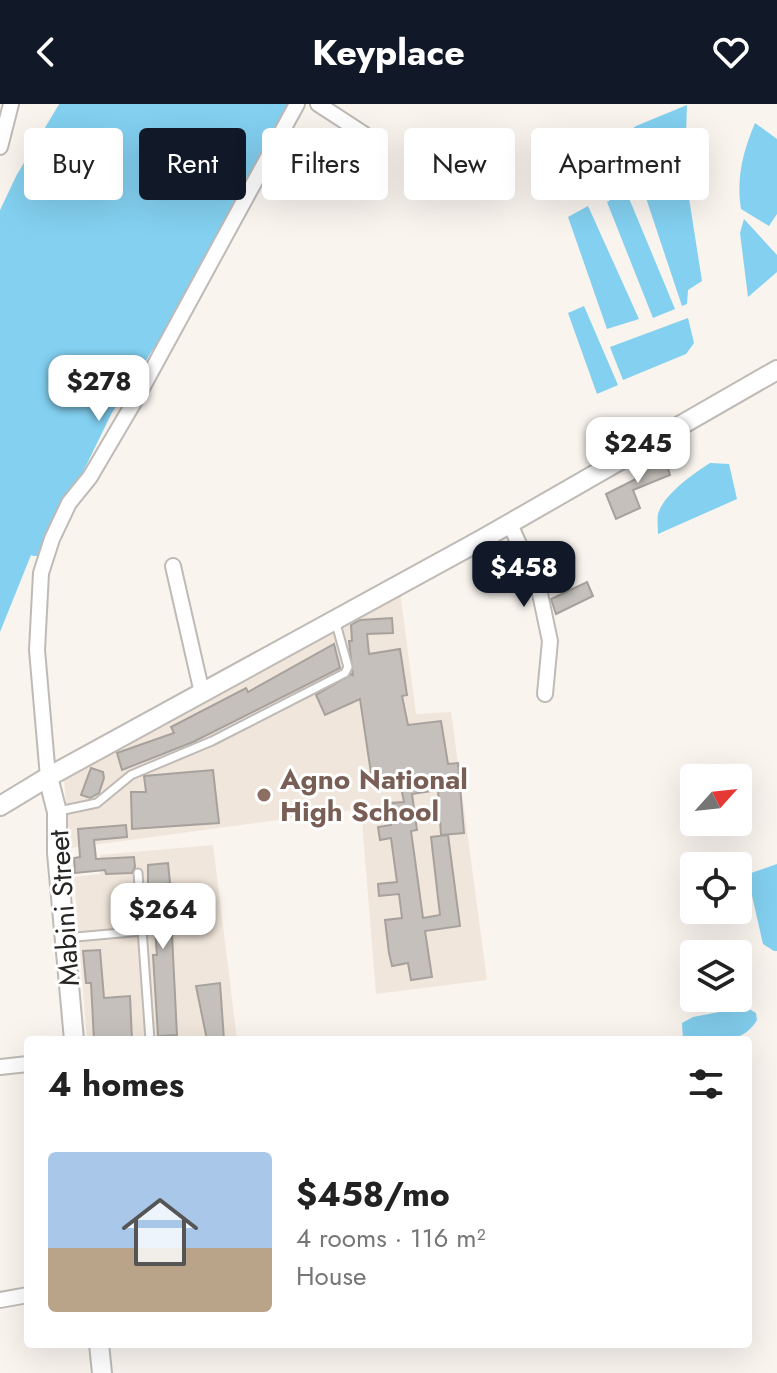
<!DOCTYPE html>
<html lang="en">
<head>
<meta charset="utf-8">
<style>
  body { margin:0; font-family:Jost,sans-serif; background:#f6f6f6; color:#222; height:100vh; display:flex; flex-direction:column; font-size:30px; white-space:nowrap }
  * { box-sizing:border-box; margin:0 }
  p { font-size:26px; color:#767676 }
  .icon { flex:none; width:44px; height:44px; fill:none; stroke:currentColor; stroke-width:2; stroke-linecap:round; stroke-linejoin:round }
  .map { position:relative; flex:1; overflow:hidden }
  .drawer { position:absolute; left:24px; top:932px; width:728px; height:312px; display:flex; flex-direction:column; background:#fff; border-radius:8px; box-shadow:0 8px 32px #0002 }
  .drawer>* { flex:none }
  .top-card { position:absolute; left:24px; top:24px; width:730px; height:72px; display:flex; gap:16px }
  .needle { width:52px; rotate:63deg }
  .buttons { position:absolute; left:680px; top:660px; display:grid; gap:16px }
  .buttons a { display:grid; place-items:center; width:72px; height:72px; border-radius:8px; background:#fff; box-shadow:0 8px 32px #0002; font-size:40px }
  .price { position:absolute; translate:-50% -68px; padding:0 18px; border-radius:16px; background:#fff; color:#222; font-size:26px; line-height:52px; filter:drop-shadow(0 2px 4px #0008) }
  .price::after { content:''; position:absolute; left:50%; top:48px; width:24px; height:18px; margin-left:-12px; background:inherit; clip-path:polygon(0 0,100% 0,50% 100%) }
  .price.active { background:#111827; color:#fff }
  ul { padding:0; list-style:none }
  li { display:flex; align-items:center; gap:24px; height:200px; padding:0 24px }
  li span { display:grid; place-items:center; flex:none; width:224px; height:160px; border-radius:8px; color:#555 }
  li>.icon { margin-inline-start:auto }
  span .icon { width:96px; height:96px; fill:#fffc; stroke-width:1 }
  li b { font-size:34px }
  h2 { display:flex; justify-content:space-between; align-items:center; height:96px; padding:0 24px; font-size:34px }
  .pill { padding:0 28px; border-radius:8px; background:#fff; box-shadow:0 8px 32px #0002; font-size:28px; line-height:72px }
  .pill.active { background:#111827; color:#fff }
  header { display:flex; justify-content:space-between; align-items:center; height:104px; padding:0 24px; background:#111827; color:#fff; font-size:36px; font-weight:700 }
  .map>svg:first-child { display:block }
  .built { fill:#f1e6db }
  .water { fill:#83d0f0 }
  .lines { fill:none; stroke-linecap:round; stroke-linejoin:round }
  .river { stroke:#83d0f0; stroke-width:22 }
  .building { fill:#c5c0bb; stroke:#a6a19c; stroke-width:2 }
  .service-casing { stroke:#bfbab5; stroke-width:11 }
  .minor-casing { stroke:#bfbab5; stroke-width:18 }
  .tertiary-casing { stroke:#bfbab5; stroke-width:22 }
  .service { stroke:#fff; stroke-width:7 }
  .minor { stroke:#fff; stroke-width:14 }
  .tertiary { stroke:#fff; stroke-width:18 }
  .education-dot { fill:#8d6e63; stroke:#fff; stroke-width:3 }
  .labels { text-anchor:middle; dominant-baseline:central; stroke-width:6; stroke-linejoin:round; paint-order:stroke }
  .education-label { font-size:28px; font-weight:bold; fill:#785e54; stroke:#fff; text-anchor:start }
  .street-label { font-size:28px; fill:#272523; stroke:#fff }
</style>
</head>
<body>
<header><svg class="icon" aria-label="back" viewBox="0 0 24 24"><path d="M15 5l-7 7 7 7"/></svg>Keyplace<svg class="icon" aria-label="heart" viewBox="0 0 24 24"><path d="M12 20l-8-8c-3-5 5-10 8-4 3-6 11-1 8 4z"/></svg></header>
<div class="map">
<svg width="777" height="1269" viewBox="0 0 777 1269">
  <rect width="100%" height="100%" fill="#f9f4ee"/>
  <g class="built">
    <polygon points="400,488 416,610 451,608 487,876 376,890 361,705 70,744 64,676"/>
    <polygon points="213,741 237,936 87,936 74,773 100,770 100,751"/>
  </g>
  <g class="water">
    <polygon points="72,0 284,0 225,114 102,304 35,441 0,528 0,132 26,77"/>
    <polygon points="687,1 686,29 610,57 610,41 636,22"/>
    <path d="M755,19L777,35V110L769,122L741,105C736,73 743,48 755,19Z"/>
    <polygon points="658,53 661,64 683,56 702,177 688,186 687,200 682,202 636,64"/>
    <polygon points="626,87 675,205 653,214 607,98"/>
    <polygon points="588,102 639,215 607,225 568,113"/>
    <polygon points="744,115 777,151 777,168 748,193 740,129"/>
    <polygon points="584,202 618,281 597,290 568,209"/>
    <polygon points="688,214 694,239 686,250 623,276 610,243"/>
    <path d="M710,359L729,360L737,395L658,430C658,424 657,415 658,410C664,390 693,370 710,359Z"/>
    <polygon points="777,760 777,847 774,847 763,840 750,783 751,769"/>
    <path d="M746,903L756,909L757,916C741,943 711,936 683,936L682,919L693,913Z"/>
  </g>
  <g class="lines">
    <g class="river">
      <polyline points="0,132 26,77 72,0"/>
      <polyline points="35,441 102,304 225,114 284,0"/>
    </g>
  </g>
  <g class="building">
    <polygon points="662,346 670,371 633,386 640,404 616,415 606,390 636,375 631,364 651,355 650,353"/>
    <polygon points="587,478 593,492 556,510 551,495"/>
    <polygon points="392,514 393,529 367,530 369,550 400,545 407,591 402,592 408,621 441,617 448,660 458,659 464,729 441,731 438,686 412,690 417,726 411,727 423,814 440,811 431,733 448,731 460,822 425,827 432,873 411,876 408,859 392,862 389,849 385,816 402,814 399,790 379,792 378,780 397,778 391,734 380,736 378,723 391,721 390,699 404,698 399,673 372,676 360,595 325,611 316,591 352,570 353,572 349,537 352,537 351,521 360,516"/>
    <polygon points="334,540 340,564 193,638 122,666 117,649 174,629 171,623 246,584 248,588"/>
    <polygon points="91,664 103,668 104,674 99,689 90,694 81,691"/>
    <polygon points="213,666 219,719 132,725 131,688 146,688 144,672"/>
    <polygon points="126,721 127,733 94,736 96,755 134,753 135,763 132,769 106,770 105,766 75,769 74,754 80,753 78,725"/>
    <polygon points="168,759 170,779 165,780 165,811 171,811 177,931 158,932 153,851 157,851 153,800 148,800 148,761"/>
    <polygon points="100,846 104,894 130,892 132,936 94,936 91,879 86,879 83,847"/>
    <polygon points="220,879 224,936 207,936 196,882"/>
  </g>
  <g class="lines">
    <defs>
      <g id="service">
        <polyline points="59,707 97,699 131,671 212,637 345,569 348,563 335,516"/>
        <polyline points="138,769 150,936"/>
        <polyline points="65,834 143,827"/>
      </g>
      <g id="minor">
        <polyline points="318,0 364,30"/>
        <polyline points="0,43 11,0"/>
        <polyline points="510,420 539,485 550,537 545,590"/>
        <polyline points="173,462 202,589"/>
        <polyline points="48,673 37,546 41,469 52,435 69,399 90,373 140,288 297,0"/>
        <polyline points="0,963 28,960"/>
        <polyline points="0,1196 28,1191"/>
      </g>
      <g id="tertiary">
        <polyline points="48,673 57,708 57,749 74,936"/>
        <polyline points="0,702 48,673 481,436 777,266"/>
        <polyline points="99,1240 102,1269"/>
      </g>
    </defs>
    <use href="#service" class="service-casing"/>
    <use href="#minor" class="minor-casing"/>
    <use href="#tertiary" class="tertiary-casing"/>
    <use href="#service" class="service"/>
    <use href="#minor" class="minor"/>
    <use href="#tertiary" class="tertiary"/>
  </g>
  <circle class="education-dot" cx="264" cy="691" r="8"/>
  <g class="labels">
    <g class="education-label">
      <text x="280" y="675">Agno National<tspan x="280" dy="32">High School</tspan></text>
    </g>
    <g class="street-label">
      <text transform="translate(64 804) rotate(-94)">Mabini Street</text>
    </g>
  </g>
</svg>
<div class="buttons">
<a><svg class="needle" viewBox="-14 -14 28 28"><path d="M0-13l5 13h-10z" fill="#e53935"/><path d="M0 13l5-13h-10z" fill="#767676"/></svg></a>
<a><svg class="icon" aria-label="locate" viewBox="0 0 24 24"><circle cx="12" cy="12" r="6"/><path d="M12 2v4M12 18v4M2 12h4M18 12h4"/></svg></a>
<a><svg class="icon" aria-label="layers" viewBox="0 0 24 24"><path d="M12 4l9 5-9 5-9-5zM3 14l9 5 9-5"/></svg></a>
</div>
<b class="price" style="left:99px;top:319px">$278</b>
<b class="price" style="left:638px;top:381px">$245</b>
<b class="price active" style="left:524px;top:505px">$458</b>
<b class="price" style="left:163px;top:847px">$264</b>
<div class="top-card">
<a class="pill">Buy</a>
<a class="pill active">Rent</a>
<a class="pill">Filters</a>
<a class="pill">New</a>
<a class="pill">Apartment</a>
</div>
<section class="drawer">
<h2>4 homes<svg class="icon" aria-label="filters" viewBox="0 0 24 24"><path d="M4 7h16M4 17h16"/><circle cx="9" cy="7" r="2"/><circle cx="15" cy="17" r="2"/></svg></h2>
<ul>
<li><span style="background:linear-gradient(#a9c7e8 60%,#b9a48a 0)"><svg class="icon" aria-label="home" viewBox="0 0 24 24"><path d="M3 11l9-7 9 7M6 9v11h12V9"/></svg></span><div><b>$458/mo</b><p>4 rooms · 116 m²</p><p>House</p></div></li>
</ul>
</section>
</div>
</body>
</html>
